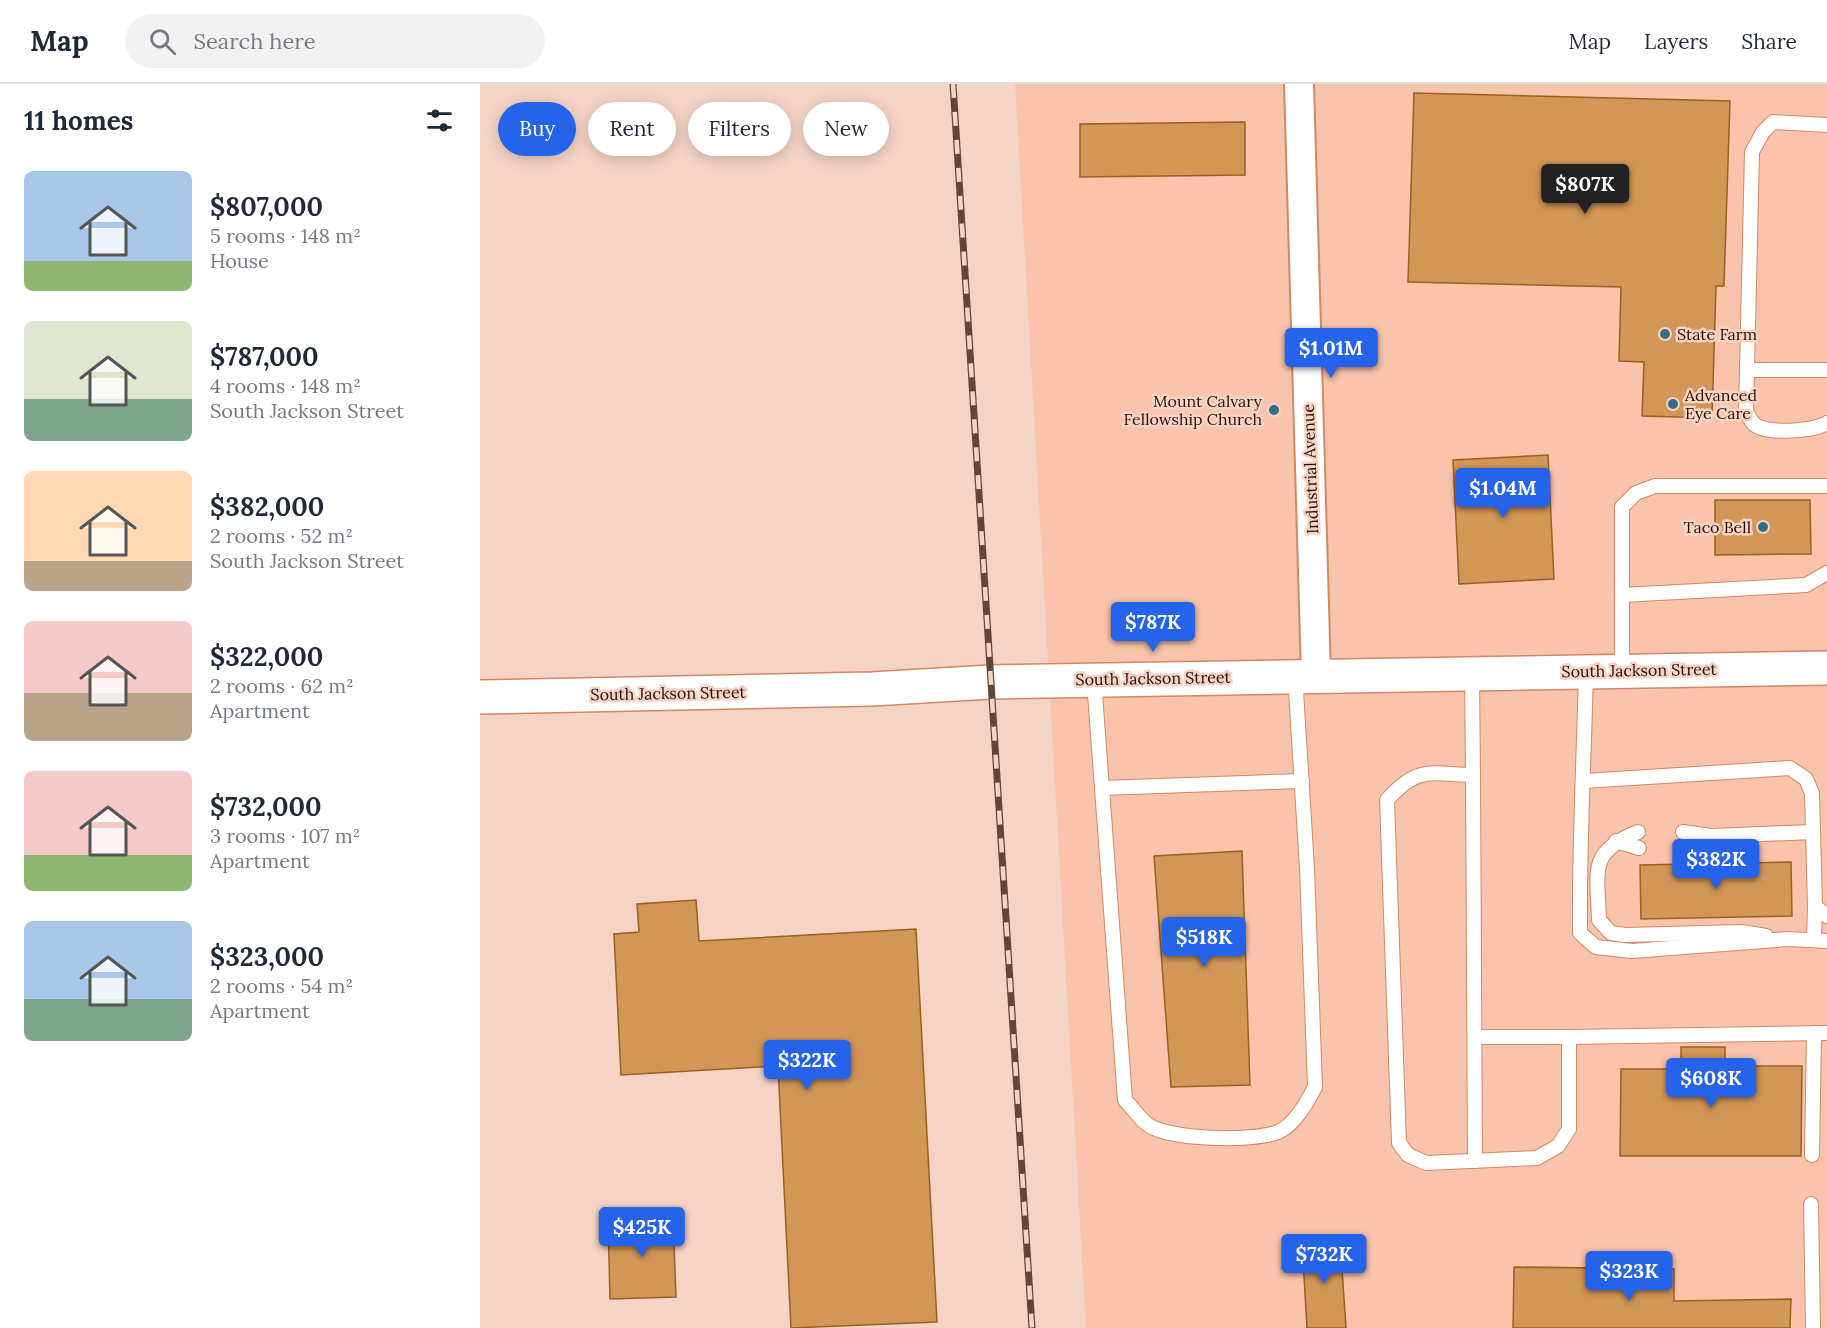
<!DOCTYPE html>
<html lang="en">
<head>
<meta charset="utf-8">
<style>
  body { margin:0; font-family:Lora,serif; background:#f2f2f3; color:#1f2937; height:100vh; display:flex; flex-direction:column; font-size:22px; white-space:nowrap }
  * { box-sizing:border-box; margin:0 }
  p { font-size:20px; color:#747a83 }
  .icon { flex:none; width:33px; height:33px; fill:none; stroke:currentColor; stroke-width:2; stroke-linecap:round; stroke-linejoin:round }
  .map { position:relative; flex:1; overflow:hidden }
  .panel { display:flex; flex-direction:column; background:#fff; width:480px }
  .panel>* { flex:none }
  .top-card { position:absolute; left:18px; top:18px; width:570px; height:54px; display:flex; gap:12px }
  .price { position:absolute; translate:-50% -51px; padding:0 14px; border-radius:6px; background:#2563eb; color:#fff; font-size:20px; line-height:39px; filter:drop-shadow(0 2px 3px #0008) }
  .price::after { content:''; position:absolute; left:50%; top:36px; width:18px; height:14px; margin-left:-9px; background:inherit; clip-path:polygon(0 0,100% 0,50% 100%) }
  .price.on { background:#222; color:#fff }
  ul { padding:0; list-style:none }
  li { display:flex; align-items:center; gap:18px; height:150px; padding:0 24px }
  li span { display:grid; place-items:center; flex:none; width:168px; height:120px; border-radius:9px; color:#555 }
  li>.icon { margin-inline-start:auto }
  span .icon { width:72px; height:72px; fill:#fffc; stroke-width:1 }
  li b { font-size:26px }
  h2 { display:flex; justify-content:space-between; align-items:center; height:72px; padding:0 24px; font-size:26px }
  .pill { padding:0 21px; border-radius:27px; background:#fff; box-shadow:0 3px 15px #0003; font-size:21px; line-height:54px }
  .pill.on { background:#2563eb; color:#fff }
  header { display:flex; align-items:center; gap:36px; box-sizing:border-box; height:84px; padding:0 30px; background:#fff; border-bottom:2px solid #e0e1e3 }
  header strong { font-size:28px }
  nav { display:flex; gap:33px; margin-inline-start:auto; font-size:21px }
  .search { width:420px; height:54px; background:#f2f2f3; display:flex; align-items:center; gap:15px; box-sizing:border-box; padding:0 21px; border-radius:33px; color:#747a83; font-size:22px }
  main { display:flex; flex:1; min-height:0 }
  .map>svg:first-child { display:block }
  .built { fill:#fac4ac }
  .building { fill:#d29657; stroke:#996120; stroke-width:1.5 }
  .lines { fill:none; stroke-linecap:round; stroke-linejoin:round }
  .lane-casing { stroke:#d38763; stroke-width:16 }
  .street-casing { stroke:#d38763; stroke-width:32 }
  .secondary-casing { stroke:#d38763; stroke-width:36 }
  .lane { stroke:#fff; stroke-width:14 }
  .street { stroke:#fff; stroke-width:28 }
  .secondary { stroke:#fff; stroke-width:33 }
  .rail-casing { stroke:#644639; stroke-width:7 }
  .rail { stroke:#f5d4c5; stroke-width:4.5; stroke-dasharray:14; stroke-linecap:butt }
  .poi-dot { fill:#316e85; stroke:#f5d4c5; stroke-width:2 }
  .labels { text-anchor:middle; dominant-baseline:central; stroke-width:5; stroke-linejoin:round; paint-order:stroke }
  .poi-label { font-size:16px; fill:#2c0f03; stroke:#f5d4c5; text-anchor:start }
  .street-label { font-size:16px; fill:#2c0f03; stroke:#f5d4c5 }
</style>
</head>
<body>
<header>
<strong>Map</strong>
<div class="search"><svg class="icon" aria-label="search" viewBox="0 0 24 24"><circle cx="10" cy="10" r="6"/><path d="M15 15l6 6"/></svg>Search here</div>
<nav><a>Map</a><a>Layers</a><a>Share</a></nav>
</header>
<main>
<section class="panel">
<h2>11 homes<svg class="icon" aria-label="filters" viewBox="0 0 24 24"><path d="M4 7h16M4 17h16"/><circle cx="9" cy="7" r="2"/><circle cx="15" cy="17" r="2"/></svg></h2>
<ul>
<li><span style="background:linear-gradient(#a9c7e8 75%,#8fb573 0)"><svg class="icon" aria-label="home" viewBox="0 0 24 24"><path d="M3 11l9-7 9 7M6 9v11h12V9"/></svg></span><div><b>$807,000</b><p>5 rooms · 148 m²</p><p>House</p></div></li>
<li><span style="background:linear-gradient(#dfe7d0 65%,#7fa58c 0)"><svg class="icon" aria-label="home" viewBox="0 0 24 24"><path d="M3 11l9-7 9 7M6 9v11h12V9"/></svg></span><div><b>$787,000</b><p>4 rooms · 148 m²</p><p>South Jackson Street</p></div></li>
<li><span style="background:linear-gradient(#ffd9b3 75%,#b9a48a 0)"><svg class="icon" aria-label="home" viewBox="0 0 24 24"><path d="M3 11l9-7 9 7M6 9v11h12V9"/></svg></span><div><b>$382,000</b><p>2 rooms · 52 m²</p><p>South Jackson Street</p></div></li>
<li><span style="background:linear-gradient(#f6c9c9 60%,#b9a48a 0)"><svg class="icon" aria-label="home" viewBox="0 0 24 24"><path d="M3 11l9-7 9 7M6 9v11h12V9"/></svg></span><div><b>$322,000</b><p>2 rooms · 62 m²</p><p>Apartment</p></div></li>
<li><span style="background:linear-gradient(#f6c9c9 70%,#8fb573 0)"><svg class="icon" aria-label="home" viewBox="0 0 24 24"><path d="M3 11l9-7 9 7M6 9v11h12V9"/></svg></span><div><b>$732,000</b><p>3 rooms · 107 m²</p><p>Apartment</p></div></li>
<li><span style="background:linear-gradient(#a9c7e8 65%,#7fa58c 0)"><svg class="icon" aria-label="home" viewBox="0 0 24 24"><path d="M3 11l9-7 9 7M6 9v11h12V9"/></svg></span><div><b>$323,000</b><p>2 rooms · 54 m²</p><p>Apartment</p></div></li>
</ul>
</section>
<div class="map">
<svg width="1347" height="1244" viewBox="0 0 1347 1244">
  <rect width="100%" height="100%" fill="#f5d4c5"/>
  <polygon class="built" points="535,0 1347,0 1347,1244 606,1244"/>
  <g class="building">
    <polygon points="934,9 1250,17 1244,202 1236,202 1232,334 1162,332 1164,278 1139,277 1141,203 928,198"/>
    <polygon points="765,38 765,91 600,93 600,40"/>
    <polygon points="1068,371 1074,495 979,500 973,376"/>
    <polygon points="1235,416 1330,416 1331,470 1235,471"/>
    <polygon points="762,767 770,1001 691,1003 674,772"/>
    <polygon points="1311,778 1312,832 1161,835 1160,781"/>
    <polygon points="216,816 219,857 436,845 457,1238 311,1244 298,982 141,991 134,850 159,848 157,820"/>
    <polygon points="1201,963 1245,963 1245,982 1322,982 1321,1072 1140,1072 1141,985 1201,985"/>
    <polygon points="193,1133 196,1213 130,1215 128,1135"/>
    <polygon points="860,1156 866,1244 827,1244 822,1158"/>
    <polygon points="1034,1183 1194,1185 1194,1217 1311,1215 1310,1244 1033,1244"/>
  </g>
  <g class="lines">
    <defs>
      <g id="lane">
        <path d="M1347,41L1293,38L1283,48L1272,68L1266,328C1268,331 1271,337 1274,340C1286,351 1335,347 1347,339"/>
        <polyline points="1267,286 1347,286"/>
        <polyline points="1347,402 1175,402 1156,409 1142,423 1142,511 1326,501 1347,489"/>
        <polyline points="1142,511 1142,586"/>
        <path d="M1106,587C1104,675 1099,762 1100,849L1116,863L1152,867L1308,855L1347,857"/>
        <path d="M992,590L993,691C950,690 938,681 907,716L919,1059L928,1071L946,1079L1057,1074L1078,1062L1089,1045V953L1347,949"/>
        <path d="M614,596L645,1016C652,1023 659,1034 667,1040C687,1056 773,1058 798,1048C815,1041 827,1018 835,1003L827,784L815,591"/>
        <polyline points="993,691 995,1077"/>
        <polyline points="1104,697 1310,684 1326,695 1332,709 1335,822 1347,832"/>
        <polyline points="622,704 822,697"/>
        <path d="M1158,748C1107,768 1118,788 1119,836L1131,849L1145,851L1262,848L1286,852"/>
        <polyline points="1203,748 1231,752 1333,748"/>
        <polyline points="1136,757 1159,764"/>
        <polyline points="1204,762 1229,753"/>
        <polyline points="1334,856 1335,822"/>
        <polyline points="995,953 1089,953"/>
        <polyline points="1332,1071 1334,949"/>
        <polyline points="1331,1120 1333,1244"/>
      </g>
      <polyline id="street" points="819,0 836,591"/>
      <polyline id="secondary" points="0,613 392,605 510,598 1347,584"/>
    </defs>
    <use href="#lane" class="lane-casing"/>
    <use href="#street" class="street-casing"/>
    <use href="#secondary" class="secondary-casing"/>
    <use href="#lane" class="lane"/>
    <use href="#street" class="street"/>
    <use href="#secondary" class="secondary"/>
    <defs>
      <polyline id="rail" points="473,0 552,1244"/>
    </defs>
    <use href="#rail" class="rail-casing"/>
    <use href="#rail" class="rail"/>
  </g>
  <g class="poi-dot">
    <circle cx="1185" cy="250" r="6"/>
    <circle cx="1193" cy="320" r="6"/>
    <circle cx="794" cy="326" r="6"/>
    <circle cx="1283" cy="443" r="6"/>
  </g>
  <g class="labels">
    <g class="poi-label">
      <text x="1197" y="250">State Farm</text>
      <text x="1205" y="311">Advanced<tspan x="1205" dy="18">Eye Care</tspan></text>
      <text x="782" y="317" text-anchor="end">Mount Calvary<tspan x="782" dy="18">Fellowship Church</tspan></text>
      <text x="1271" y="443" text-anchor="end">Taco Bell</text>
    </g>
    <g class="street-label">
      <text transform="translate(830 385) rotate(-92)">Industrial Avenue</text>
      <text transform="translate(1159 586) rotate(-1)">South Jackson Street</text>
      <text transform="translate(673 594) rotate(-1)">South Jackson Street</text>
      <text transform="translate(188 609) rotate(-1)">South Jackson Street</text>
    </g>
  </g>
</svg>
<b class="price on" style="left:1105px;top:131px">$807K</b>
<b class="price" style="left:851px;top:295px">$1.01M</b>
<b class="price" style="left:1023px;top:435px">$1.04M</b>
<b class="price" style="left:673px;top:569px">$787K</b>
<b class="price" style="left:1236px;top:806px">$382K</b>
<b class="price" style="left:724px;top:884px">$518K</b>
<b class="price" style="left:327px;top:1007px">$322K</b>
<b class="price" style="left:1231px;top:1025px">$608K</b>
<b class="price" style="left:162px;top:1174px">$425K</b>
<b class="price" style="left:844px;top:1201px">$732K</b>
<b class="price" style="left:1149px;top:1218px">$323K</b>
<div class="top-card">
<a class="pill on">Buy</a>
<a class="pill">Rent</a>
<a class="pill">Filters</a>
<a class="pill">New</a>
</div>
</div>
</main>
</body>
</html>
